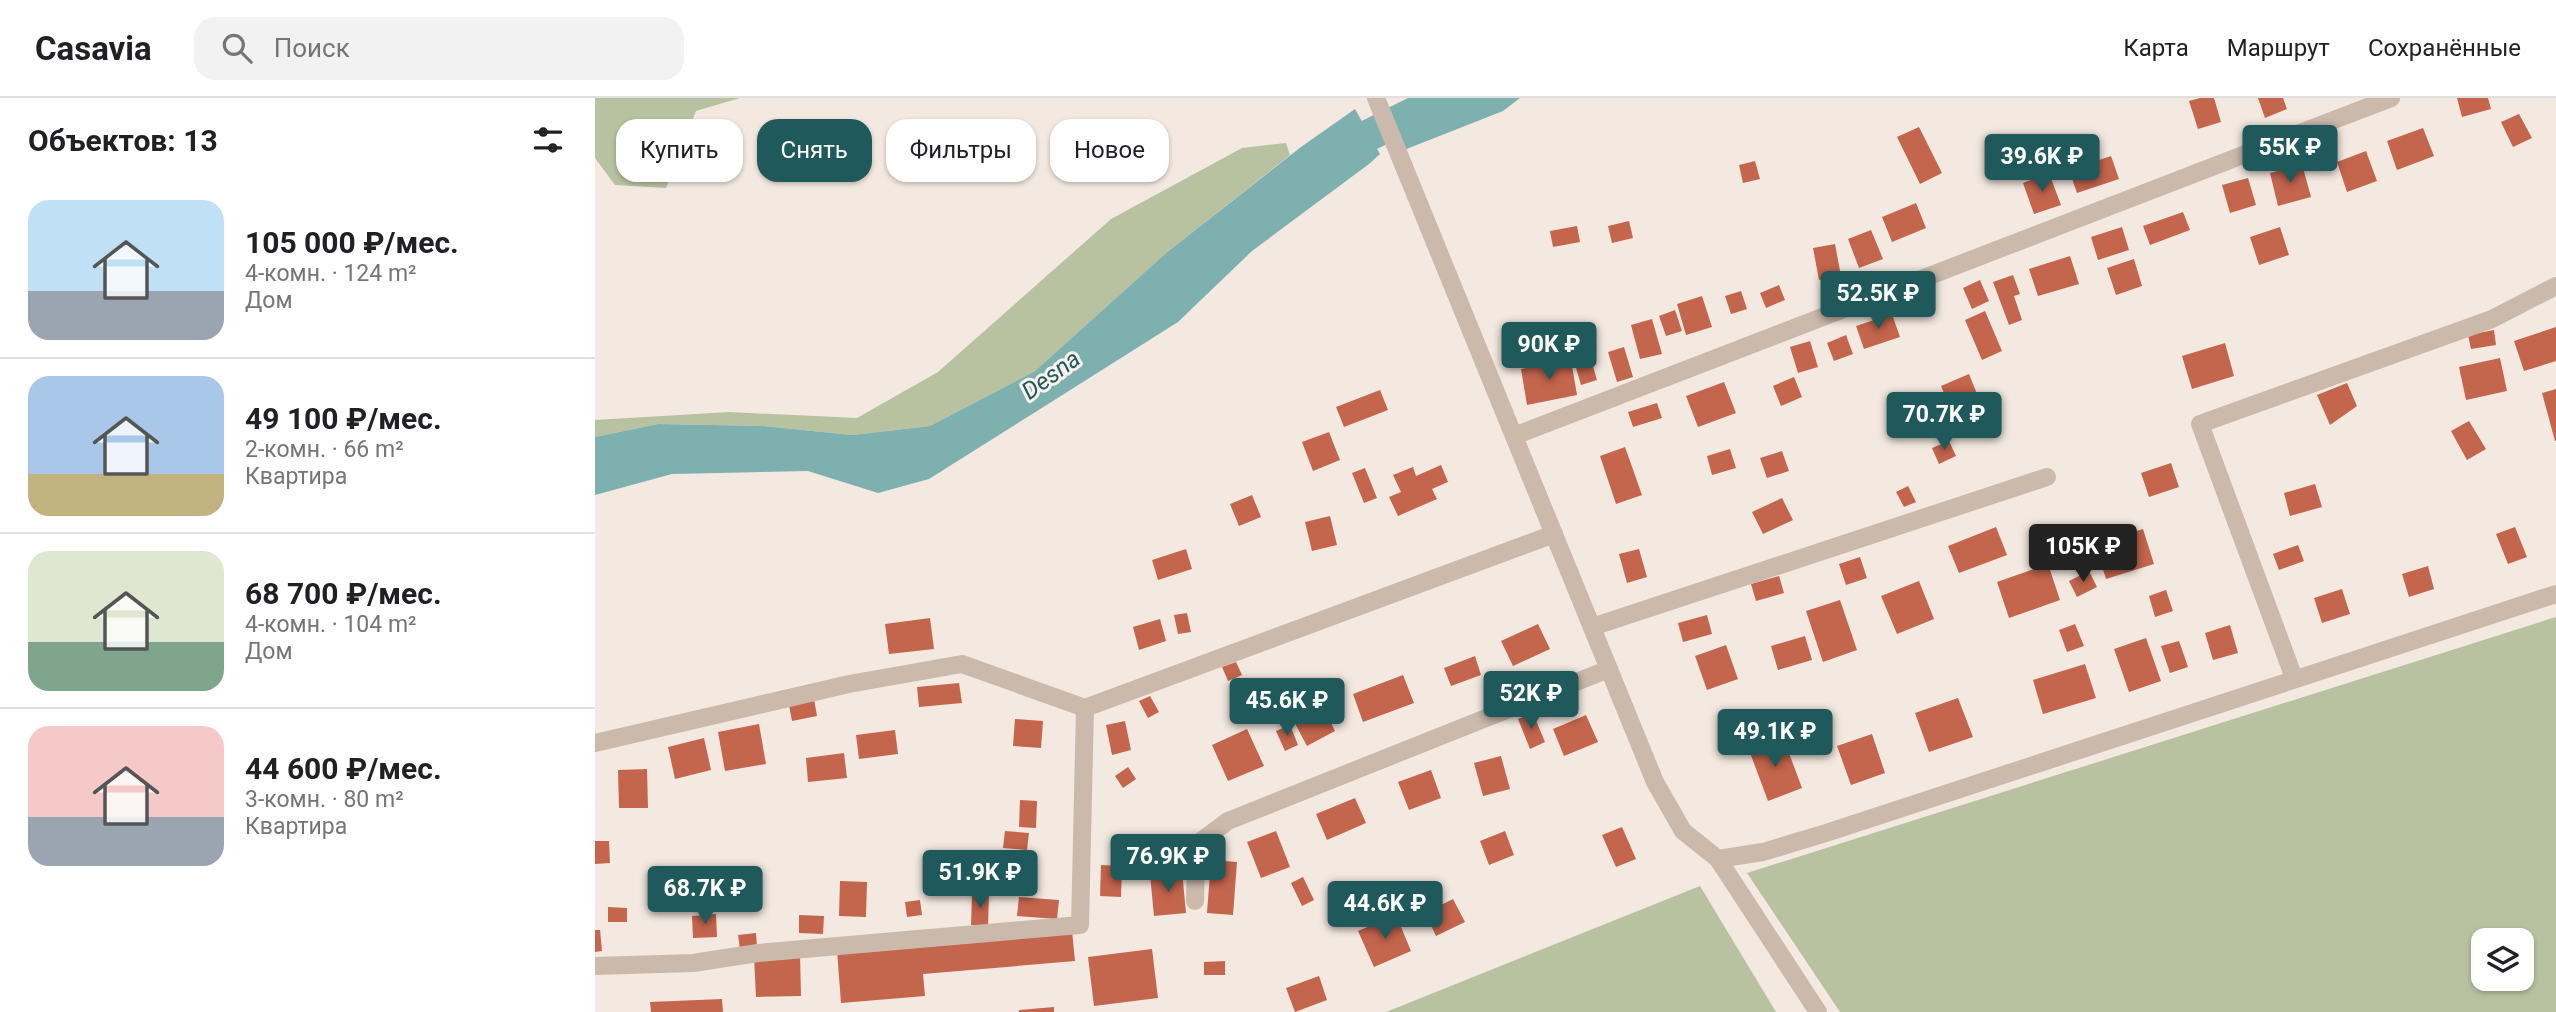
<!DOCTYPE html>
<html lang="ru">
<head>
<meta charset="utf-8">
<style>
  body { margin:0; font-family:Roboto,sans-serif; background:#f2f2f2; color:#202124; height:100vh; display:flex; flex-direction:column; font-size:26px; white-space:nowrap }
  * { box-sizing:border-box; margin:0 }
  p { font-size:23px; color:#757577 }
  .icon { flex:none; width:38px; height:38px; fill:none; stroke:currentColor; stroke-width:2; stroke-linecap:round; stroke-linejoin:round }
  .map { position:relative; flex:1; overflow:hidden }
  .panel { display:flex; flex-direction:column; background:#fff; width:595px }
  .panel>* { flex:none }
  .top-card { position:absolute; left:21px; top:21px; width:665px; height:63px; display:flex; gap:14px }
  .fabs { position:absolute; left:1876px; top:830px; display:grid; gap:14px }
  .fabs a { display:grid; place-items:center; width:63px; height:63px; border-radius:14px; background:#fff; box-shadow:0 2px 5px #0004; font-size:35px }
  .price { position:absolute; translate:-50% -60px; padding:0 16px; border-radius:7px; background:#20595b; color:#fff; font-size:23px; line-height:46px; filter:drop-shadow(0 2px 4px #0008) }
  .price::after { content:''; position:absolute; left:50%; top:42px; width:21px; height:16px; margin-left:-10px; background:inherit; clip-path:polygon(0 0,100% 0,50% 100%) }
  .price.active { background:#222; color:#fff }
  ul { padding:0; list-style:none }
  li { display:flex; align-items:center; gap:21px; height:175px; padding:0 28px }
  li+li { border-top:2px solid #e0e0e0 }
  li span { display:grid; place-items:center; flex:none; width:196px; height:140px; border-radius:21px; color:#555 }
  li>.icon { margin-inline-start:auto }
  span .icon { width:84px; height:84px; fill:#fffc; stroke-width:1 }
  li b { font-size:30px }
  h2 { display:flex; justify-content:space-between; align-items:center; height:84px; padding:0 28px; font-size:30px }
  .pill { padding:0 24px; border-radius:21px; background:#fff; box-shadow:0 2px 5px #0004; font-size:24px; line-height:63px }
  .pill.active { background:#20595b; color:#fff }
  header { display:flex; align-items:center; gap:42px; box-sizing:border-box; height:98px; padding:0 35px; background:#fff; border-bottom:2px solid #e0e0e0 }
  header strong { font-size:33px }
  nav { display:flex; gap:38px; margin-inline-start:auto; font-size:24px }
  .search { width:490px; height:63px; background:#f2f2f2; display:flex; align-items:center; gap:18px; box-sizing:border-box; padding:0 24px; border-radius:21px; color:#757577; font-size:26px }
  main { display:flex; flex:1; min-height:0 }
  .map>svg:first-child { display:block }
  .green { fill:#b8c2a0; fill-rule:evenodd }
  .water { fill:#7fb0b0 }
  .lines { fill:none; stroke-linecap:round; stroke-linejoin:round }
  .river { stroke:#7fb0b0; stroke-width:32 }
  .building { fill:#c4654d }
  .minor { stroke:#cbb9ac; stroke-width:18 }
  .tertiary { stroke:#cbb9ac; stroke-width:18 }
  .labels { text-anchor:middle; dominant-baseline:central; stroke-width:6; stroke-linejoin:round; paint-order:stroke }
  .water-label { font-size:24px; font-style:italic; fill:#20595b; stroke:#faf3ed }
</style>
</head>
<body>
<header>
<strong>Casavia</strong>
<div class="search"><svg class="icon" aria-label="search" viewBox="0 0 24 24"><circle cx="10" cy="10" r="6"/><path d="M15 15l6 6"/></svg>Поиск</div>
<nav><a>Карта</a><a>Маршрут</a><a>Сохранённые</a></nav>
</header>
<main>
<section class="panel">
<h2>Объектов: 13<svg class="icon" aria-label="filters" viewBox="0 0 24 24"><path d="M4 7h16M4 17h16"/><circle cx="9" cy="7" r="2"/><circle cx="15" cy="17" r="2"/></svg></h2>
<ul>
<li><span style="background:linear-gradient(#bfe0f5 65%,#9aa5b1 0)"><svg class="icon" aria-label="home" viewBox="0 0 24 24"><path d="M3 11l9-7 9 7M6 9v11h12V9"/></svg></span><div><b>105 000 ₽/мес.</b><p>4-комн. · 124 m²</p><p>Дом</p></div></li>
<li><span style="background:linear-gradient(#a9c7e8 70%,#c2b280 0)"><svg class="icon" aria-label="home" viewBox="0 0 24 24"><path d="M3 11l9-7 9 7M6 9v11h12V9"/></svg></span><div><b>49 100 ₽/мес.</b><p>2-комн. · 66 m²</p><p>Квартира</p></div></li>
<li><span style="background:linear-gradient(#dfe7d0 65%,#7fa58c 0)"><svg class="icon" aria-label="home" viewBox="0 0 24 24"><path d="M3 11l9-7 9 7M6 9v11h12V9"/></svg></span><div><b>68 700 ₽/мес.</b><p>4-комн. · 104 m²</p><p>Дом</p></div></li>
<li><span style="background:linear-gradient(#f6c9c9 65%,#9aa5b1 0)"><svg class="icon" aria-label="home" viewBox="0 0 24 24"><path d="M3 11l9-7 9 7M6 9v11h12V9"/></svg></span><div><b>44 600 ₽/мес.</b><p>3-комн. · 80 m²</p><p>Квартира</p></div></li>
</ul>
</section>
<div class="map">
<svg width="1961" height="914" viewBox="0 0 1961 914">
  <rect width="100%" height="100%" fill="#f3e9e0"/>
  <g class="green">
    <polygon points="0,0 145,0 101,13 71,90 20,87 0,60"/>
    <polygon points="691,45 695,57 571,155 440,273 335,328 257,337 169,328 63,326 0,339 0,322 134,314 262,320 343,274 516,121 647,50"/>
    <path d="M1961,519V914H1245L1152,775ZM1888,842H1927V880H1888Z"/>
    <polygon points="1105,788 1181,914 791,914"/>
  </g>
  <g class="water">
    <polygon points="815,0 925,0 908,13 809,52 793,12"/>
    <polygon points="760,11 785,56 774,66 657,153 583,224 334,381 283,395 213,373 77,376 0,397 0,339 63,326 169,328 257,337 335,328 440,273 571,155 706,49"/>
  </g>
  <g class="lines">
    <polyline class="river" points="736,56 849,0"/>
  </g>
  <g class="building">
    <polygon points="1605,0 1619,0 1626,24 1603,31 1594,3"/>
    <polygon points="1663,0 1688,0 1692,11 1670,20"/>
    <polygon points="1862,0 1893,0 1896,11 1867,19"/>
    <polygon points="1924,16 1937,40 1918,49 1906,24"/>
    <polygon points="1324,29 1347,75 1325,86 1302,39"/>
    <polygon points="1828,30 1839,58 1802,72 1792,43"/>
    <polygon points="1771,53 1782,83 1752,94 1742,64"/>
    <polygon points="1516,58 1524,81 1482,95 1474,72"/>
    <polygon points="1160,63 1165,81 1148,85 1144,67"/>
    <polygon points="1707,66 1716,99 1683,108 1675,75"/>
    <polygon points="1454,75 1466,107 1439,116 1428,85"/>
    <polygon points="1653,80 1661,107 1635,115 1627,87"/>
    <polygon points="1321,105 1331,130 1297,144 1287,119"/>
    <polygon points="1588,114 1595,132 1555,147 1548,128"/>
    <polygon points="1034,123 1038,140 1017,145 1013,128"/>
    <polygon points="982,128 985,144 958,149 955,133"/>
    <polygon points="1527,129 1534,152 1503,162 1496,139"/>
    <polygon points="1685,129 1694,157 1664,167 1655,139"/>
    <polygon points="1276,132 1288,161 1264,170 1253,141"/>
    <polygon points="1240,146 1246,178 1224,182 1218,150"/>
    <polygon points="1475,158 1484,186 1443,198 1434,171"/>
    <polygon points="1539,161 1547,188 1521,197 1512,170"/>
    <polygon points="1418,177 1425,196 1419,198 1427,222 1414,227 1398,184"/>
    <polygon points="1385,182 1394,203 1377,211 1368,190"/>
    <polygon points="1184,187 1190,202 1171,210 1165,195"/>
    <polygon points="1146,193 1152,211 1136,216 1130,198"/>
    <polygon points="1107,198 1117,229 1091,237 1082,206"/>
    <polygon points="1080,212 1087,233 1071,238 1064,218"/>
    <polygon points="1390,213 1407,253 1387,262 1370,222"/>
    <polygon points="1297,216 1305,239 1269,251 1261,228"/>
    <polygon points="1057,221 1067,256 1045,261 1036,227"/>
    <polygon points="1961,229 1961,263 1929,273 1919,243"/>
    <polygon points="1899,232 1901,247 1876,251 1873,237"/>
    <polygon points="1251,237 1258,256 1239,263 1232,245"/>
    <polygon points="1215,243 1223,269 1203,275 1195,249"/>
    <polygon points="1630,245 1639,278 1597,291 1587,258"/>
    <polygon points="1029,249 1038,279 1022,284 1013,254"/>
    <polygon points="995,258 1002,282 986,287 979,263"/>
    <polygon points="1905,260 1912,293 1871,302 1864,269"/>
    <polygon points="976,262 982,297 932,307 926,271"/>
    <polygon points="1374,276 1389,313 1361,324 1346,288"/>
    <polygon points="1199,279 1207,299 1186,308 1178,288"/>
    <polygon points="1129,284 1141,315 1103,329 1091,298"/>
    <polygon points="1752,285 1762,308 1735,327 1722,297"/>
    <polygon points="1961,291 1961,343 1960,343 1947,295"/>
    <polygon points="785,292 793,312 749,329 741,309"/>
    <polygon points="1062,305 1067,320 1038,329 1033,314"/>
    <polygon points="1874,323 1891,351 1872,362 1856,333"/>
    <polygon points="734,334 745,362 718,373 707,344"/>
    <polygon points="1354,343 1361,358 1344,366 1337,350"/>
    <polygon points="1030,349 1047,397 1021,406 1005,358"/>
    <polygon points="1135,351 1141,370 1117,377 1112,358"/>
    <polygon points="1187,353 1194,373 1172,380 1165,360"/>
    <polygon points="1576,365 1584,389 1554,399 1546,375"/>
    <polygon points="846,367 853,384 837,391 842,401 803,418 794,399 806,394 798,377 818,369 821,378"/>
    <polygon points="770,370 782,400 769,405 757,375"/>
    <polygon points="1720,386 1727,409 1695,418 1689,395"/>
    <polygon points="1313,388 1321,404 1309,409 1301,394"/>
    <polygon points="657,397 666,419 644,428 635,406"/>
    <polygon points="1187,400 1198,422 1168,436 1157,414"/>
    <polygon points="735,418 742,447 717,453 710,424"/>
    <polygon points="1401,429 1412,457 1364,475 1353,448"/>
    <polygon points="1920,429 1932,459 1913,466 1901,436"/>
    <polygon points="1548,431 1559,466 1511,481 1500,446"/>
    <polygon points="1703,447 1709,463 1684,472 1678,456"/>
    <polygon points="591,451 597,471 563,482 557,462"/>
    <polygon points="1044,451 1052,479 1032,485 1024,456"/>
    <polygon points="1265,459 1272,480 1251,487 1244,466"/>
    <polygon points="1453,466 1465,502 1414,520 1402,484"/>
    <polygon points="1833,468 1839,491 1814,499 1807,476"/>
    <polygon points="1494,473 1502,489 1482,499 1474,483"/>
    <polygon points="1184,478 1189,495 1161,503 1156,486"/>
    <polygon points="1324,483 1339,521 1302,536 1286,498"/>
    <polygon points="1747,491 1755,516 1727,525 1719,500"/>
    <polygon points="1571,492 1578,513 1560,519 1554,498"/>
    <polygon points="1245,502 1262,552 1228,564 1211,513"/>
    <polygon points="592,515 596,534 583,536 579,517"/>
    <polygon points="1112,517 1117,536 1088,544 1083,525"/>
    <polygon points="335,520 339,551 294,556 290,526"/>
    <polygon points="565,521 571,543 544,552 538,529"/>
    <polygon points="943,526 955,551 918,568 906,543"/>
    <polygon points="1480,526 1489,548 1472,554 1464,532"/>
    <polygon points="1635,527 1643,555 1618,562 1610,535"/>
    <polygon points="1210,538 1217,562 1183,572 1176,548"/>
    <polygon points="1551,540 1566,583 1534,594 1519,551"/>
    <polygon points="1584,543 1593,569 1575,575 1566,548"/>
    <polygon points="1131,547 1143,581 1112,592 1100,558"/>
    <polygon points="880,558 886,577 856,588 849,570"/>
    <polygon points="641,564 647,577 633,583 627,569"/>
    <polygon points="1490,566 1501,600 1448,616 1438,582"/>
    <polygon points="808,577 819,605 768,624 758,596"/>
    <polygon points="364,585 367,605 324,609 322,589"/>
    <polygon points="555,598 564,614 553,620 544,603"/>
    <polygon points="1363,600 1378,639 1334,654 1320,615"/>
    <polygon points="219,601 222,618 197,623 194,607"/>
    <polygon points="735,604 742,617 734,621 740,633 712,648 696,618 721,605 724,610"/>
    <polygon points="938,615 950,644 935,651 923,621"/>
    <polygon points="991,617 1003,644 969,658 958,631"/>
    <polygon points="420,621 448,623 446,650 418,648"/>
    <polygon points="530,623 536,652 517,657 511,627"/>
    <polygon points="164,626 171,666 130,673 123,634"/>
    <polygon points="695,627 703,647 690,653 681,633"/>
    <polygon points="652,631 669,668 633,683 617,647"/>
    <polygon points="300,632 303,656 264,661 261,637"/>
    <polygon points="1277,636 1290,675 1256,687 1242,648"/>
    <polygon points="1188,639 1207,690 1173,703 1154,652"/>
    <polygon points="109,640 116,672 80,681 73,649"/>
    <polygon points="249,655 252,680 213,684 211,660"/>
    <polygon points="906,658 915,691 888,698 879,665"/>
    <polygon points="533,669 541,681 528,690 520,678"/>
    <polygon points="52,671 53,710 24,710 23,672"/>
    <polygon points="836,672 846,700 814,712 803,684"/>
    <polygon points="760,700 771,725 732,742 721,716"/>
    <polygon points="425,702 442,703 441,730 424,729"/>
    <polygon points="1027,729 1041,761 1021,769 1007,737"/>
    <polygon points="410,733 434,735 432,752 408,750"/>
    <polygon points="681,733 695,769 666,780 652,744"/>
    <polygon points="910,733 919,757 894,767 885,743"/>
    <polygon points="0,743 14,743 15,765 0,766"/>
    <polygon points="616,762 642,764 638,817 612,815"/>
    <polygon points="506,767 527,768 526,799 505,798"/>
    <polygon points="104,771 107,788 82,791 80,775"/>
    <polygon points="587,773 591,815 559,818 555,776"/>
    <polygon points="708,779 719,802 707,808 696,785"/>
    <polygon points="245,783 272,784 271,819 244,818"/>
    <polygon points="377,797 394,797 393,828 376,827"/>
    <polygon points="424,799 464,802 462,821 422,818"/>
    <polygon points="858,801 870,824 841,838 830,815"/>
    <polygon points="325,802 327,817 312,819 310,804"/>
    <polygon points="13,809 32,810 32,824 13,824"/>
    <polygon points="121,816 122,839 98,840 97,818"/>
    <polygon points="204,817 229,818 228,836 204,835"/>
    <polygon points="801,817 816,853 779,869 763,833"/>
    <polygon points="0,832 5,832 7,853 0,854"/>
    <polygon points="477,833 480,863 328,876 330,898 246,905 242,852"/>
    <polygon points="161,835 162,849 145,851 143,837"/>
    <polygon points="557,851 563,900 499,908 493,859"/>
    <polygon points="205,857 206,898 161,899 159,858"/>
    <polygon points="630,863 630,877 609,877 609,864"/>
    <polygon points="724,878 732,902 700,914 691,890"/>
    <polygon points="127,901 128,914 56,914 55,904"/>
    <polygon points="459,909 459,914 424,914 424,912"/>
  </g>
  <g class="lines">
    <g class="minor">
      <polyline points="919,338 1796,0"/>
      <polyline points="997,529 1452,379"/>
      <polyline points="1699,580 1605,326 1897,221 1961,188"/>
      <polyline points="0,645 254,586 367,566 490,610"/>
      <polyline points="1123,761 1223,914"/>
      <polyline points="600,803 601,769 606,743 633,723 1014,571"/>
      <polyline points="0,868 98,865 163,855 485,827 490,610 959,436"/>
    </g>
    <polyline class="tertiary" points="781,0 1060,684 1088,733 1123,761 1168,754 1231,735 1961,496"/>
  </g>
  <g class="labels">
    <g class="water-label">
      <text transform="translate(456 277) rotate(-36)">Desna</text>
    </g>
  </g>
</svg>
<div class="fabs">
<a><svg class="icon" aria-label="layers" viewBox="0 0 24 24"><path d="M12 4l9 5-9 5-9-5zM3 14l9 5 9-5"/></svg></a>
</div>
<b class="price" style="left:1695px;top:87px">55K ₽</b>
<b class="price" style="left:1447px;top:96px">39.6K ₽</b>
<b class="price" style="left:1283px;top:233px">52.5K ₽</b>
<b class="price" style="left:954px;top:284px">90K ₽</b>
<b class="price" style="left:1349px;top:354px">70.7K ₽</b>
<b class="price active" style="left:1488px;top:486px">105K ₽</b>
<b class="price" style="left:936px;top:633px">52K ₽</b>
<b class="price" style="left:692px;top:640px">45.6K ₽</b>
<b class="price" style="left:1180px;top:671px">49.1K ₽</b>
<b class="price" style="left:573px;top:796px">76.9K ₽</b>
<b class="price" style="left:385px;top:812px">51.9K ₽</b>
<b class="price" style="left:110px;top:828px">68.7K ₽</b>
<b class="price" style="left:790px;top:843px">44.6K ₽</b>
<div class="top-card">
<a class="pill">Купить</a>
<a class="pill active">Снять</a>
<a class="pill">Фильтры</a>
<a class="pill">Новое</a>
</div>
</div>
</main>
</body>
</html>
